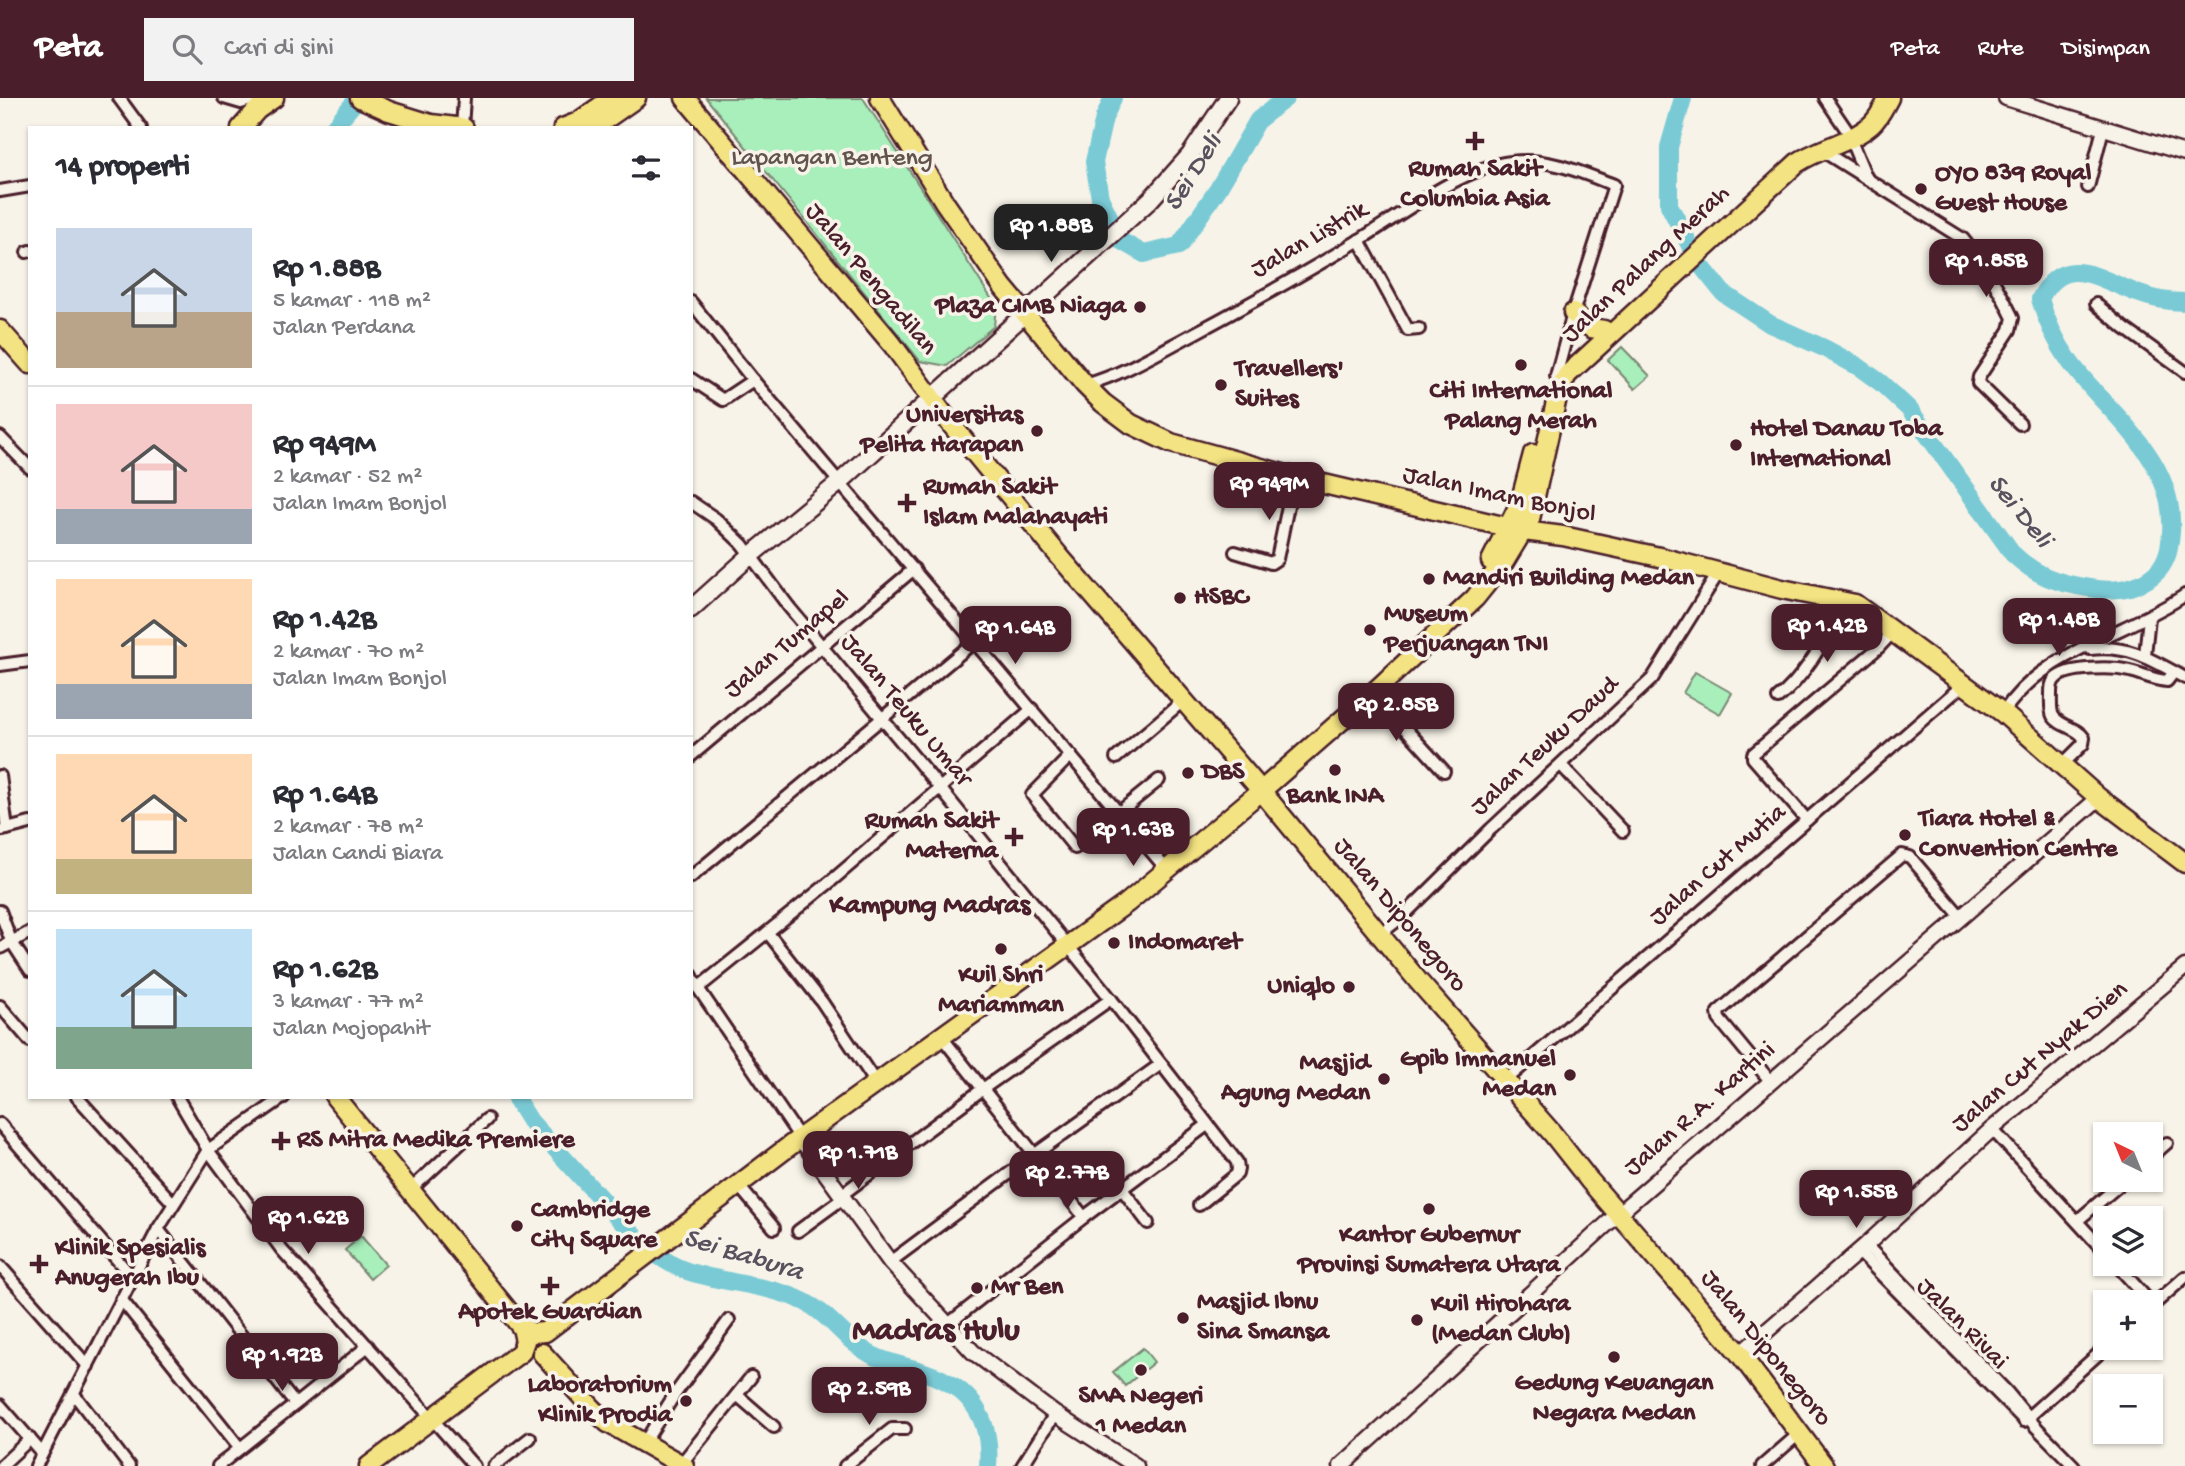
<!DOCTYPE html>
<html lang="id">
<head>
<meta charset="utf-8">
<style>
  body { margin:0; font-family:"Gochi Hand",sans-serif; background:#f2f2f3; color:#2b2b33; height:100vh; display:flex; flex-direction:column; font-size:26px; white-space:nowrap }
  * { box-sizing:border-box; margin:0 }
  p { font-size:23px; color:#7c7c81 }
  .icon { flex:none; width:38px; height:38px; fill:none; stroke:currentColor; stroke-width:2; stroke-linecap:round; stroke-linejoin:round }
  .map { position:relative; flex:1; overflow:hidden }
  .sheet { position:absolute; left:28px; top:28px; width:665px; height:973px; display:flex; flex-direction:column; background:#fff; border-radius:0px; box-shadow:0 2px 5px #0004 }
  .sheet>* { flex:none }
  .needle { width:46px; rotate:317deg }
  .tools { position:absolute; left:2093px; top:1024px; display:grid; gap:14px }
  .tools a { display:grid; place-items:center; width:70px; height:70px; border-radius:0px; background:#fff; box-shadow:0 2px 5px #0004; font-size:35px }
  .price { position:absolute; translate:-50% -60px; padding:0 16px; border-radius:14px; background:#4a1f2b; color:#fff; font-size:23px; line-height:46px; filter:drop-shadow(0 2px 4px #0008) }
  .price::after { content:''; position:absolute; left:50%; top:42px; width:21px; height:16px; margin-left:-10px; background:inherit; clip-path:polygon(0 0,100% 0,50% 100%) }
  .price.selected { background:#222; color:#fff }
  ul { padding:0; list-style:none }
  li { display:flex; align-items:center; gap:21px; height:175px; padding:0 28px }
  li+li { border-top:2px solid #e1e1e2 }
  li span { display:grid; place-items:center; flex:none; width:196px; height:140px; border-radius:0px; color:#555 }
  li>.icon { margin-inline-start:auto }
  span .icon { width:84px; height:84px; fill:#fffc; stroke-width:1 }
  li b { font-size:30px }
  h2 { display:flex; justify-content:space-between; align-items:center; height:84px; padding:0 28px; font-size:30px }
  header { display:flex; align-items:center; gap:42px; box-sizing:border-box; height:98px; padding:0 35px; background:#4a1f2b; color:#fff }
  header strong { font-size:33px }
  nav { display:flex; gap:38px; margin-inline-start:auto; font-size:24px }
  .search { width:490px; height:63px; background:#f2f2f3; display:flex; align-items:center; gap:18px; box-sizing:border-box; padding:0 24px; border-radius:0px; color:#7c7c81; font-size:26px }
  .map>svg:first-child { display:block }
  .green { fill:#a8efbb; stroke:#798773; stroke-width:2 }
  .lines { fill:none; stroke-linecap:round; stroke-linejoin:round }
  .river { stroke:#7acad5; stroke-width:18 }
  .minor-casing { stroke:#4a1f2b; stroke-width:16 }
  .tertiary-casing { stroke:#4a1f2b; stroke-width:19 }
  .secondary-casing { stroke:#4a1f2b; stroke-width:21 }
  .primary-casing { stroke:#4a1f2b; stroke-width:23 }
  .minor { stroke:#f7f3e8; stroke-width:10 }
  .tertiary { stroke:#f7f3e8; stroke-width:14 }
  .secondary { stroke:#f7f3e8; stroke-width:16 }
  .primary { stroke:#f4e382; stroke-width:18 }
  .poi-dot { fill:#4a1f2b; stroke:#f7f3e8; stroke-width:2.5 }
  .labels { text-anchor:middle; dominant-baseline:central; stroke-width:7; stroke-linejoin:round; paint-order:stroke }
  .park-label { font-size:26px; fill:#62534f; stroke:#f7f3e8 }
  .poi-label { font-size:26px; font-weight:bold; fill:#4a1f2b; stroke:#f7f3e8; text-anchor:start }
  .street-label { font-size:26px; fill:#4a1f2b; stroke:#f7f3e8 }
  .water-label { font-size:28px; font-style:italic; fill:#58525e; stroke:#f7f3e8 }
  .neighbourhood-label { font-size:28px; font-weight:bold; fill:#4a1f2b; stroke:#f7f3e8 }
  .district-label { font-size:33px; font-weight:bold; fill:#4a1f2b; stroke:#f7f3e8 }
</style>
</head>
<body>
<header>
<strong>Peta</strong>
<div class="search"><svg class="icon" aria-label="search" viewBox="0 0 24 24"><circle cx="10" cy="10" r="6"/><path d="M15 15l6 6"/></svg>Cari di sini</div>
<nav><a>Peta</a><a>Rute</a><a>Disimpan</a></nav>
</header>
<div class="map">
<svg width="2185" height="1368" viewBox="0 0 2185 1368">
  <rect width="100%" height="100%" fill="#f7f3e8"/>
  <filter id="ink" filterUnits="userSpaceOnUse"><feTurbulence type="fractalNoise" baseFrequency=".0143" numOctaves="2"/><feDisplacementMap in="SourceGraphic" scale="14" xChannelSelector="R" yChannelSelector="G"/><feConvolveMatrix kernelMatrix="1 2 1 2 8 2 1 2 1" color-interpolation-filters="sRGB"/></filter>
  <g filter="url(#ink)">
    <g class="green">
      <polygon points="706,0 863,0 996,208 994,228 947,268 920,263"/>
      <polygon points="1622,249 1650,278 1635,291 1608,262"/>
      <polygon points="1695,574 1732,595 1720,616 1683,595"/>
      <polygon points="361,1138 386,1167 370,1181 345,1152"/>
      <polygon points="1143,1250 1154,1264 1125,1288 1113,1274"/>
    </g>
    <g class="lines">
      <g class="river">
        <polyline points="1113,0 1104,20 1094,64 1100,100 1121,143 1144,156 1179,148 1218,91 1258,22 1286,0"/>
        <path d="M1683,0L1669,49V107L1699,165L1723,195L1770,226L1824,250L1859,269L1881,285L1909,311L2013,456C2036,478 2057,485 2089,490C2114,494 2139,492 2158,473C2168,461 2170,449 2171,434C2176,360 2108,316 2070,264C2057,245 2046,223 2040,201C2064,152 2100,182 2137,195C2152,201 2169,204 2185,204"/>
        <polyline points="333,30 358,0"/>
        <path d="M515,999L530,1023L642,1146C656,1157 670,1167 687,1173C726,1186 768,1186 805,1204C831,1217 846,1244 872,1257C890,1266 908,1268 927,1275C971,1290 992,1321 988,1368"/>
      </g>
      <defs>
        <g id="minor">
          <polyline points="119,0 141,30"/>
          <polyline points="224,0 241,5 257,0"/>
          <polyline points="1825,0 1846,31 1867,81"/>
          <polyline points="462,30 464,0"/>
          <path d="M1821,52L1963,141C1983,165 2000,192 2013,220L2010,232L1979,279L1978,285L2020,326"/>
          <polyline points="2088,89 2103,31"/>
          <polyline points="0,93 30,88"/>
          <polyline points="1359,142 1408,232 1419,231"/>
          <polyline points="27,154 30,153"/>
          <polyline points="691,204 753,282 1167,772"/>
          <polyline points="2096,206 2124,230 2185,274"/>
          <polyline points="691,281 723,302 753,282"/>
          <path d="M1085,287C1124,276 1159,254 1195,235C1251,205 1307,174 1361,141C1403,115 1463,69 1511,64C1548,59 1580,74 1614,87L1573,215L1556,278"/>
          <polyline points="0,339 30,370"/>
          <polyline points="691,404 716,421 742,446 789,509 940,690 1111,901 1237,1064 1238,1071 1237,1076 1199,1107"/>
          <polyline points="1235,454 1271,465 1277,461 1294,379"/>
          <path d="M2090,551C2130,547 2151,561 2185,580"/>
          <polyline points="2145,557 2149,519"/>
          <polyline points="0,567 30,563"/>
          <polyline points="1373,595 1444,673"/>
          <path d="M1778,600C1805,580 1829,534 1846,505"/>
          <path d="M2003,615C2043,552 2126,537 2185,497"/>
          <polyline points="1071,657 1032,697 1075,750 1159,682"/>
          <polyline points="691,658 914,471"/>
          <polyline points="1116,660 1184,602"/>
          <polyline points="1561,667 1623,733"/>
          <path d="M2061,668L2083,646L2084,640C2077,629 2060,629 2053,618C2050,612 2051,603 2051,596C2051,590 2051,585 2055,581C2067,568 2115,569 2130,573C2143,576 2153,582 2167,583L2174,574"/>
          <polyline points="0,678 7,731"/>
          <polyline points="1807,722 1753,660 1753,656 1878,550 1892,535"/>
          <polyline points="3,732 30,725"/>
          <polyline points="691,779 974,544"/>
          <polyline points="0,813 11,843 30,872"/>
          <polyline points="768,835 822,904 876,985"/>
          <polyline points="1380,836 1403,818 1491,731 1652,581 1719,474"/>
          <polyline points="0,850 30,834"/>
          <polyline points="691,876 698,890 800,1040"/>
          <polyline points="698,890 830,784 1032,611"/>
          <polyline points="0,908 30,943"/>
          <polyline points="941,938 1084,1119"/>
          <polyline points="1505,983 1963,587"/>
          <polyline points="1771,984 1719,921 1718,914 1902,757 1910,759 1962,820"/>
          <polyline points="77,999 173,1105"/>
          <polyline points="177,999 208,1052 282,1152 474,1368"/>
          <polyline points="0,1026 132,1179"/>
          <polyline points="1992,1031 2105,1154"/>
          <polyline points="2151,1059 2167,1045"/>
          <polyline points="738,1087 774,1130"/>
          <polyline points="1122,1091 1148,1125"/>
          <polyline points="409,1093 487,1021"/>
          <polyline points="840,1098 984,990 1111,901"/>
          <polyline points="2077,1123 2125,1082"/>
          <polyline points="158,1131 295,1306"/>
          <polyline points="798,1133 842,1101"/>
          <polyline points="1866,1147 2007,1294 2035,1328 2074,1368"/>
          <polyline points="1858,1153 2021,1319"/>
          <polyline points="890,1164 1034,1057 1161,966"/>
          <polyline points="2116,1166 2150,1204"/>
          <polyline points="0,1168 88,1268"/>
          <polyline points="121,1201 240,1350"/>
          <polyline points="2151,1209 2185,1179"/>
          <polyline points="947,1227 1084,1119 1207,1027"/>
          <polyline points="74,1296 129,1368"/>
          <polyline points="737,1297 774,1329"/>
          <polyline points="0,1307 42,1355"/>
          <polyline points="2024,1323 2105,1250"/>
          <polyline points="644,1345 675,1296 729,1222"/>
          <polyline points="681,1366 751,1279"/>
          <polyline points="1,1368 30,1341"/>
          <polyline points="36,1368 158,1131 208,1052 284,999"/>
          <polyline points="218,1368 368,1248"/>
          <polyline points="494,1368 530,1340"/>
          <polyline points="845,1368 892,1331 905,1331"/>
          <polyline points="1022,1368 1055,1316"/>
          <polyline points="1762,1368 1801,1334"/>
        </g>
        <g id="tertiary">
          <polyline points="2006,0 2185,55"/>
          <polyline points="800,1040 890,1164 973,1254 1055,1316 1136,1368"/>
          <polyline points="1740,1256 1866,1147 1992,1031 2185,869"/>
          <polyline points="1341,1368 1619,1115 2099,700"/>
        </g>
        <polyline id="secondary" points="691,511 751,457 840,384 1150,102 1190,57 1228,0"/>
        <g id="primary">
          <polyline points="360,0 389,13 431,26 464,30"/>
          <polyline points="685,0 892,246 950,325 1060,459 1253,683 1419,884 1552,1035 1589,1082 1740,1256 1824,1368"/>
          <polyline points="880,0 945,105 1003,189 1085,287 1103,305 1131,326 1171,345 1294,379 1524,433 1563,438 1664,460 1782,491 1855,506 2003,615 2099,700 2185,765"/>
          <polyline points="241,30 257,12 274,0"/>
          <polyline points="563,30 578,24 612,0"/>
          <polyline points="593,30 636,0"/>
          <polyline points="1573,215 1591,230 1604,232"/>
          <polyline points="0,232 30,266"/>
          <polyline points="1491,463 1520,405 1533,356"/>
          <polyline points="335,999 522,1230 525,1243 521,1254"/>
          <path d="M522,1230L533,1235L545,1234L800,1040L1127,805L1261,693L1373,595L1475,500L1504,464L1530,421L1558,295L1567,277L1797,65C1820,50 1850,45 1871,27C1879,20 1884,9 1889,0"/>
          <polyline points="542,1255 593,1311 608,1325 684,1368"/>
          <polyline points="369,1368 521,1254"/>
        </g>
      </defs>
      <use href="#minor" class="minor-casing"/>
      <use href="#tertiary" class="tertiary-casing"/>
      <use href="#secondary" class="secondary-casing"/>
      <use href="#primary" class="primary-casing"/>
      <use href="#minor" class="minor"/>
      <use href="#tertiary" class="tertiary"/>
      <use href="#secondary" class="secondary"/>
      <use href="#primary" class="primary"/>
    </g>
  </g>
  <g class="poi-dot">
    <path d="M1471.5 32.5h7v7h7v7h-7v7h-7v-7h-7v-7h7z"/>
    <circle cx="1921" cy="91" r="7"/>
    <circle cx="1140" cy="209" r="7"/>
    <circle cx="1521" cy="267" r="7"/>
    <circle cx="1221" cy="287" r="7"/>
    <circle cx="1037" cy="333" r="7"/>
    <circle cx="1736" cy="347" r="7"/>
    <path d="M903.5 394.5h7v7h7v7h-7v7h-7v-7h-7v-7h7z"/>
    <circle cx="1429" cy="481" r="7"/>
    <circle cx="1180" cy="500" r="7"/>
    <circle cx="1370" cy="532" r="7"/>
    <circle cx="1335" cy="672" r="7"/>
    <circle cx="1188" cy="675" r="7"/>
    <circle cx="1905" cy="737" r="7"/>
    <path d="M1010.5 728.5h7v7h7v7h-7v7h-7v-7h-7v-7h7z"/>
    <circle cx="1114" cy="845" r="7"/>
    <circle cx="1001" cy="851" r="7"/>
    <circle cx="1349" cy="889" r="7"/>
    <circle cx="1570" cy="977" r="7"/>
    <circle cx="1384" cy="981" r="7"/>
    <path d="M277.5 1032.5h7v7h7v7h-7v7h-7v-7h-7v-7h7z"/>
    <circle cx="1429" cy="1111" r="7"/>
    <circle cx="517" cy="1128" r="7"/>
    <path d="M35.5 1155.5h7v7h7v7h-7v7h-7v-7h-7v-7h7z"/>
    <path d="M546.5 1177.5h7v7h7v7h-7v7h-7v-7h-7v-7h7z"/>
    <circle cx="977" cy="1190" r="7"/>
    <circle cx="1183" cy="1220" r="7"/>
    <circle cx="1417" cy="1222" r="7"/>
    <circle cx="1614" cy="1259" r="7"/>
    <circle cx="1141" cy="1272" r="7"/>
    <circle cx="686" cy="1303" r="7"/>
  </g>
  <g class="labels">
    <g class="park-label">
      <text x="832" y="61">Lapangan Benteng</text>
    </g>
    <g class="poi-label">
      <text x="1475" y="72" text-anchor="middle">Rumah Sakit<tspan x="1475" dy="30">Columbia Asia</tspan></text>
      <text x="1935" y="76">OYO 839 Royal<tspan x="1935" dy="30">Guest House</tspan></text>
      <text x="1126" y="209" text-anchor="end">Plaza CIMB Niaga</text>
      <text x="1235" y="272">Travellers'<tspan x="1235" dy="30">Suites</tspan></text>
      <text x="1521" y="294" text-anchor="middle">Citi International<tspan x="1521" dy="30">Palang Merah</tspan></text>
      <text x="1023" y="318" text-anchor="end">Universitas<tspan x="1023" dy="30">Pelita Harapan</tspan></text>
      <text x="1750" y="332">Hotel Danau Toba<tspan x="1750" dy="30">International</tspan></text>
      <text x="923" y="390">Rumah Sakit<tspan x="923" dy="30">Islam Malahayati</tspan></text>
      <text x="1443" y="481">Mandiri Building Medan</text>
      <text x="1194" y="500">HSBC</text>
      <text x="1384" y="517">Museum<tspan x="1384" dy="30">Perjuangan TNI</tspan></text>
      <text x="1202" y="675">DBS</text>
      <text x="1335" y="699" text-anchor="middle">Bank INA</text>
      <text x="1919" y="722">Tiara Hotel &amp;<tspan x="1919" dy="30">Convention Centre</tspan></text>
      <text x="998" y="724" text-anchor="end">Rumah Sakit<tspan x="998" dy="30">Materna</tspan></text>
      <text x="1128" y="845">Indomaret</text>
      <text x="1001" y="878" text-anchor="middle">Kuil Shri<tspan x="1001" dy="30">Mariamman</tspan></text>
      <text x="1335" y="889" text-anchor="end">Uniqlo</text>
      <text x="1556" y="962" text-anchor="end">Gpib Immanuel<tspan x="1556" dy="30">Medan</tspan></text>
      <text x="1370" y="966" text-anchor="end">Masjid<tspan x="1370" dy="30">Agung Medan</tspan></text>
      <text x="297" y="1043">RS Mitra Medika Premiere</text>
      <text x="531" y="1113">Cambridge<tspan x="531" dy="30">City Square</tspan></text>
      <text x="1429" y="1138" text-anchor="middle">Kantor Gubernur<tspan x="1429" dy="30">Provinsi Sumatera Utara</tspan></text>
      <text x="55" y="1151">Klinik Spesialis<tspan x="55" dy="30">Anugerah Ibu</tspan></text>
      <text x="991" y="1190">Mr Ben</text>
      <text x="1197" y="1205">Masjid Ibnu<tspan x="1197" dy="30">Sina Smansa</tspan></text>
      <text x="1431" y="1207">Kuil Hirohara<tspan x="1431" dy="30">(Medan Club)</tspan></text>
      <text x="550" y="1215" text-anchor="middle">Apotek Guardian</text>
      <text x="1614" y="1286" text-anchor="middle">Gedung Keuangan<tspan x="1614" dy="30">Negara Medan</tspan></text>
      <text x="672" y="1288" text-anchor="end">Laboratorium<tspan x="672" dy="30">Klinik Prodia</tspan></text>
      <text x="1141" y="1299" text-anchor="middle">SMA Negeri<tspan x="1141" dy="30">1 Medan</tspan></text>
    </g>
    <g class="street-label">
      <text transform="translate(1310 143) rotate(-30)">Jalan Listrik</text>
      <text transform="translate(1647 167) rotate(-43)">Jalan Palang Merah</text>
      <text transform="translate(870 182) rotate(50)">Jalan Pengadilan</text>
      <text transform="translate(1499 398) rotate(12)">Jalan Imam Bonjol</text>
      <text transform="translate(788 547) rotate(-40)">Jalan Tumapel</text>
      <text transform="translate(905 613) rotate(50)">Jalan Teuku Umar</text>
      <text transform="translate(1546 649) rotate(-43)">Jalan Teuku Daud</text>
      <text transform="translate(1719 768) rotate(-41)">Jalan Cut Mutia</text>
      <text transform="translate(1399 818) rotate(50)">Jalan Diponegoro</text>
      <text transform="translate(2041 960) rotate(-40)">Jalan Cut Nyak Dien</text>
      <text transform="translate(1701 1012) rotate(-41)">Jalan R.A. Kartini</text>
      <text transform="translate(1961 1227) rotate(45)">Jalan Rivai</text>
      <text transform="translate(1765 1251) rotate(51)">Jalan Diponegoro</text>
    </g>
    <g class="water-label">
      <text transform="translate(1194 75) rotate(-58)">Sei Deli</text>
      <text transform="translate(2019 414) rotate(51)">Sei Deli</text>
      <text transform="translate(743 1158) rotate(17)">Sei Babura</text>
    </g>
    <g class="neighbourhood-label">
      <text x="930" y="808">Kampung Madras</text>
    </g>
    <g class="district-label">
      <text x="936" y="1234">Madras Hulu</text>
    </g>
  </g>
</svg>
<div class="tools">
<a><svg class="needle" viewBox="-14 -14 28 28"><path d="M0-13l5 13h-10z" fill="#e53935"/><path d="M0 13l5-13h-10z" fill="#7c7c81"/></svg></a>
<a><svg class="icon" aria-label="layers" viewBox="0 0 24 24"><path d="M12 4l9 5-9 5-9-5zM3 14l9 5 9-5"/></svg></a>
<a>+</a>
<a>−</a>
</div>
<b class="price selected" style="left:1051px;top:166px">Rp 1.88B</b>
<b class="price" style="left:1986px;top:201px">Rp 1.85B</b>
<b class="price" style="left:1269px;top:424px">Rp 949M</b>
<b class="price" style="left:2059px;top:560px">Rp 1.48B</b>
<b class="price" style="left:1827px;top:566px">Rp 1.42B</b>
<b class="price" style="left:1015px;top:568px">Rp 1.64B</b>
<b class="price" style="left:1396px;top:645px">Rp 2.85B</b>
<b class="price" style="left:1133px;top:770px">Rp 1.63B</b>
<b class="price" style="left:858px;top:1093px">Rp 1.71B</b>
<b class="price" style="left:1067px;top:1113px">Rp 2.77B</b>
<b class="price" style="left:1856px;top:1132px">Rp 1.55B</b>
<b class="price" style="left:308px;top:1158px">Rp 1.62B</b>
<b class="price" style="left:282px;top:1295px">Rp 1.92B</b>
<b class="price" style="left:869px;top:1329px">Rp 2.59B</b>
<section class="sheet">
<h2>14 properti<svg class="icon" aria-label="filters" viewBox="0 0 24 24"><path d="M4 7h16M4 17h16"/><circle cx="9" cy="7" r="2"/><circle cx="15" cy="17" r="2"/></svg></h2>
<ul>
<li><span style="background:linear-gradient(#c9d6e8 60%,#b9a48a 0)"><svg class="icon" aria-label="home" viewBox="0 0 24 24"><path d="M3 11l9-7 9 7M6 9v11h12V9"/></svg></span><div><b>Rp 1.88B</b><p>5 kamar · 118 m²</p><p>Jalan Perdana</p></div></li>
<li><span style="background:linear-gradient(#f6c9c9 75%,#9aa5b1 0)"><svg class="icon" aria-label="home" viewBox="0 0 24 24"><path d="M3 11l9-7 9 7M6 9v11h12V9"/></svg></span><div><b>Rp 949M</b><p>2 kamar · 52 m²</p><p>Jalan Imam Bonjol</p></div></li>
<li><span style="background:linear-gradient(#ffd9b3 75%,#9aa5b1 0)"><svg class="icon" aria-label="home" viewBox="0 0 24 24"><path d="M3 11l9-7 9 7M6 9v11h12V9"/></svg></span><div><b>Rp 1.42B</b><p>2 kamar · 70 m²</p><p>Jalan Imam Bonjol</p></div></li>
<li><span style="background:linear-gradient(#ffd9b3 75%,#c2b280 0)"><svg class="icon" aria-label="home" viewBox="0 0 24 24"><path d="M3 11l9-7 9 7M6 9v11h12V9"/></svg></span><div><b>Rp 1.64B</b><p>2 kamar · 78 m²</p><p>Jalan Candi Biara</p></div></li>
<li><span style="background:linear-gradient(#bfe0f5 70%,#7fa58c 0)"><svg class="icon" aria-label="home" viewBox="0 0 24 24"><path d="M3 11l9-7 9 7M6 9v11h12V9"/></svg></span><div><b>Rp 1.62B</b><p>3 kamar · 77 m²</p><p>Jalan Mojopahit</p></div></li>
</ul>
</section>
</div>
</body>
</html>
